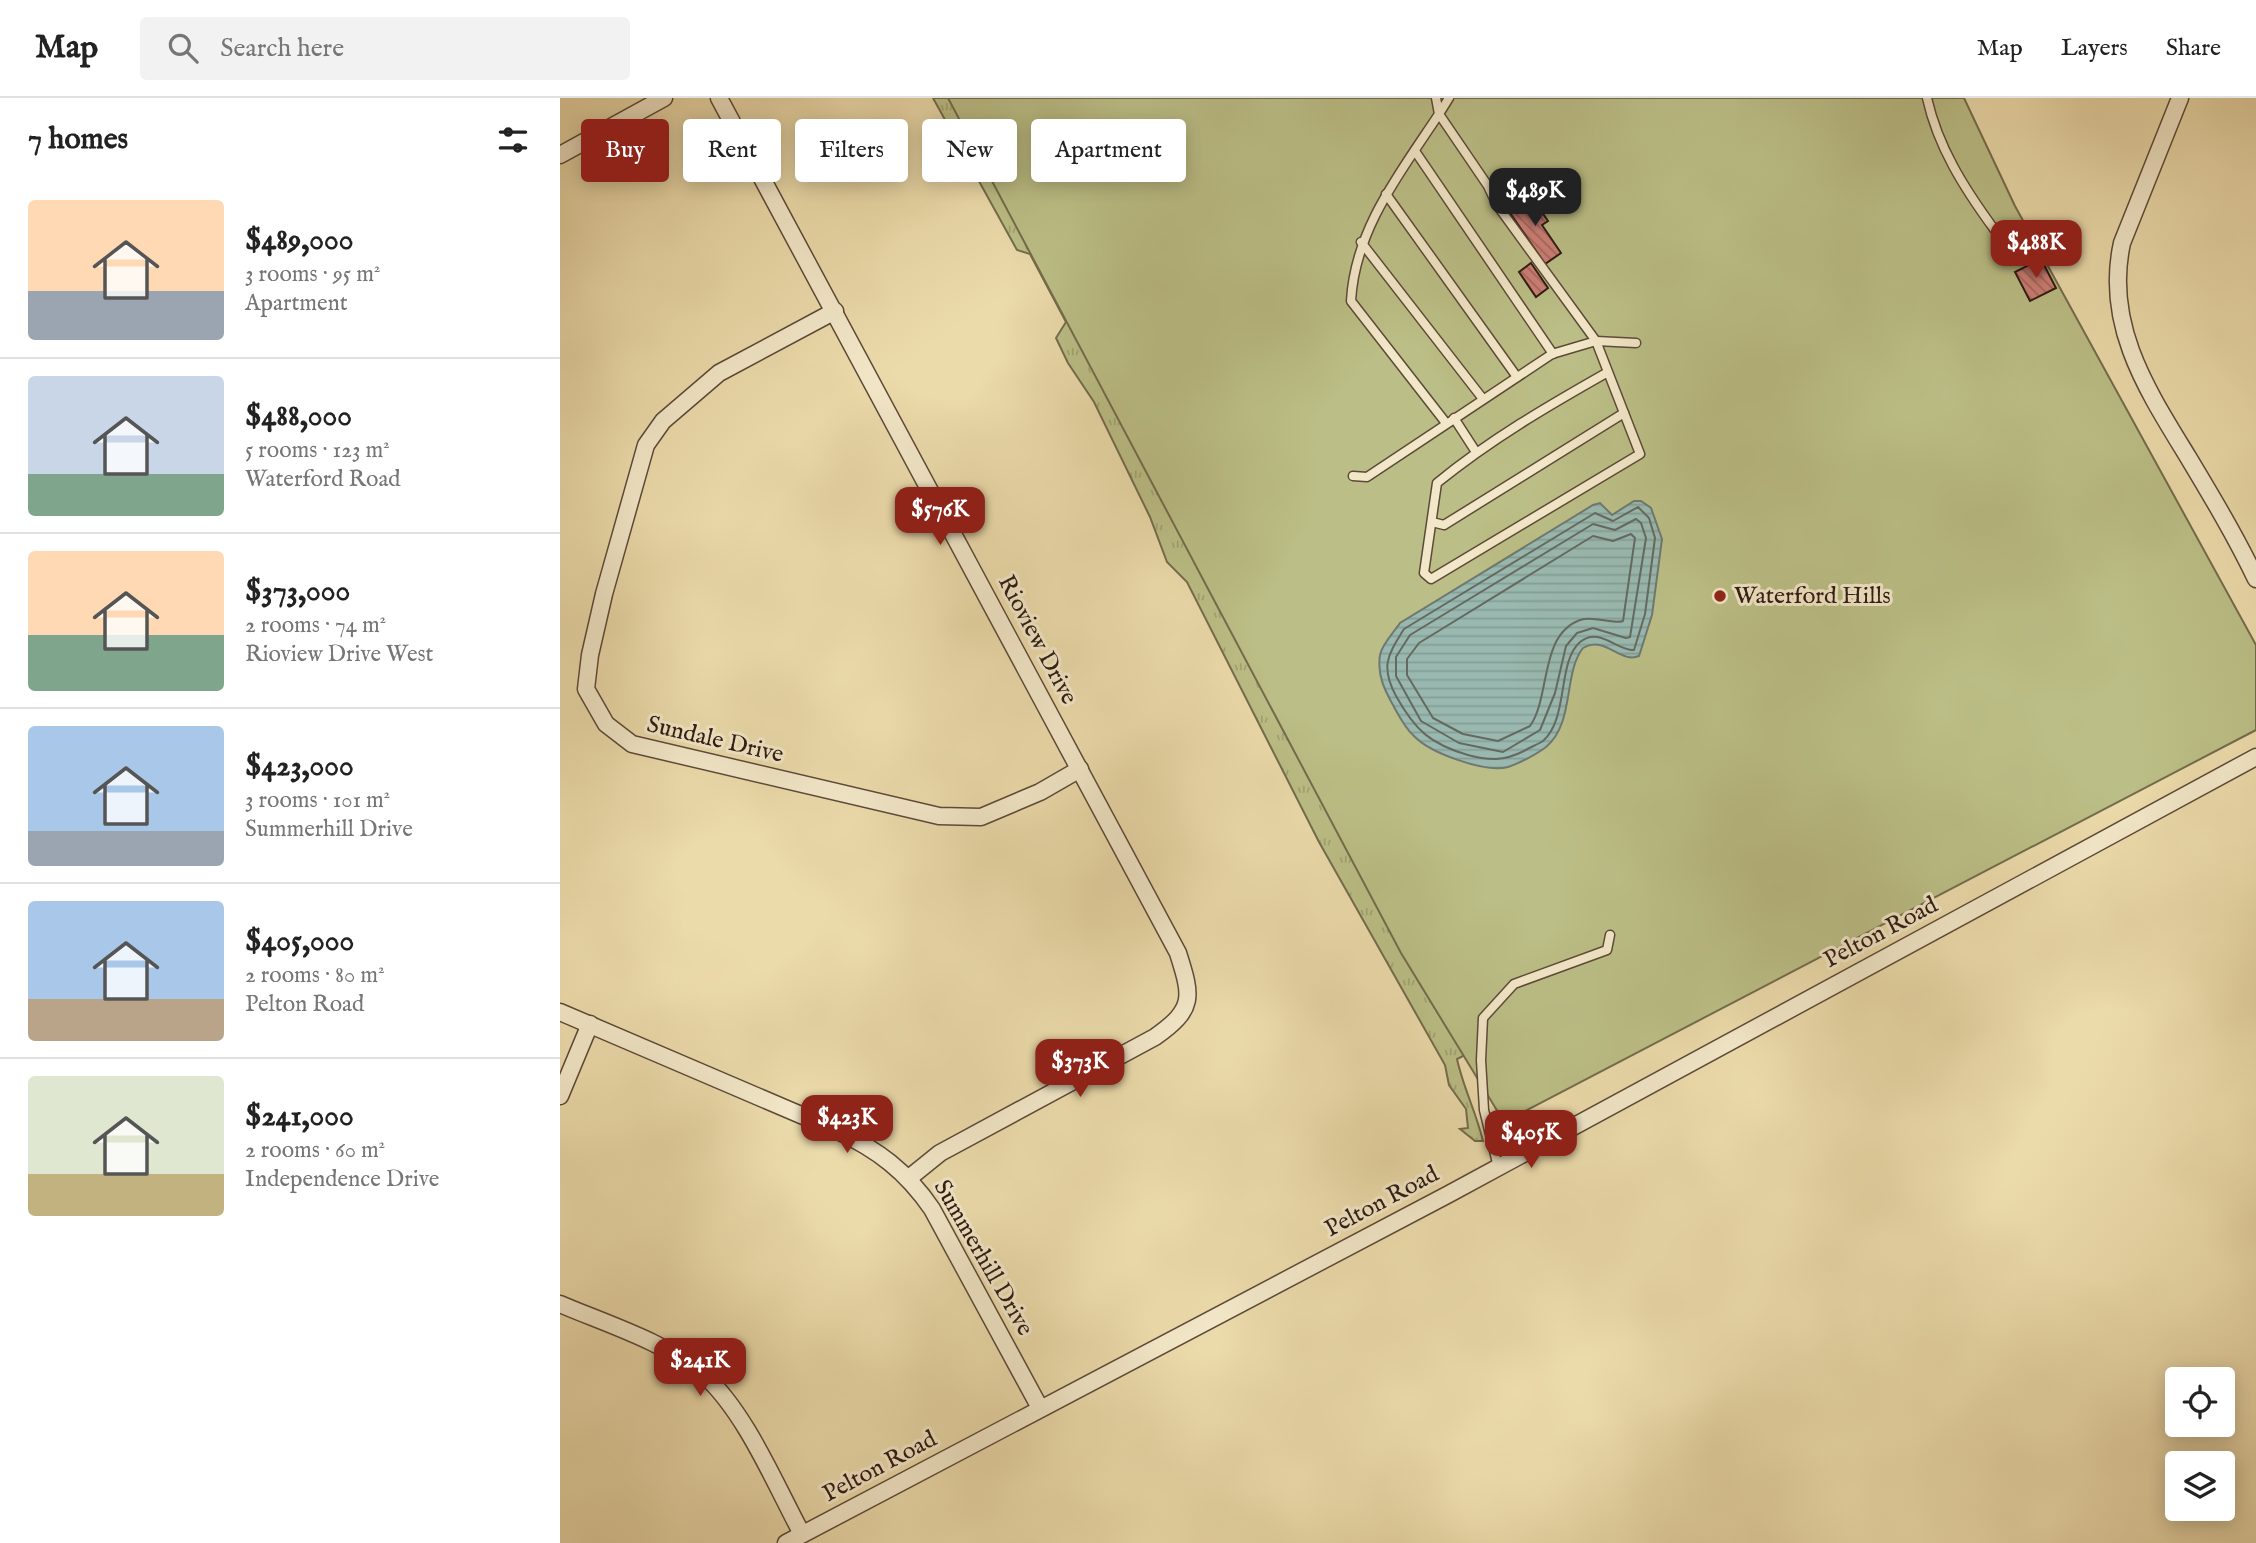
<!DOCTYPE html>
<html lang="en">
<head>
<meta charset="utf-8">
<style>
  body { margin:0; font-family:"IM FELL English",serif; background:#f2f2f2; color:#222; height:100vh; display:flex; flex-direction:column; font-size:26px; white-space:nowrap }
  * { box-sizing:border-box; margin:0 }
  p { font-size:23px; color:#767676 }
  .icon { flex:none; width:38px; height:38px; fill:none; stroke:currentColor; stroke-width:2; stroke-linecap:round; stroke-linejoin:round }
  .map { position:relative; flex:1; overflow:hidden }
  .sheet { display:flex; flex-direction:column; background:#fff; width:560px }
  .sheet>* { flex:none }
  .guide { position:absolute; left:21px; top:21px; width:665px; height:63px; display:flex; gap:14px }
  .tools { position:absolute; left:1605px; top:1269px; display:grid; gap:14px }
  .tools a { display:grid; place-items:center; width:70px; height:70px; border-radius:7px; background:#fff; box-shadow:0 4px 18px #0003; font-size:35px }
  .price { position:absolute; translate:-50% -60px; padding:0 16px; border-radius:14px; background:#8f2418; color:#fff; font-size:23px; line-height:46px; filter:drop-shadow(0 2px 4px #0008) }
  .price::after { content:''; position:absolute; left:50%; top:42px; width:21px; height:16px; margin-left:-10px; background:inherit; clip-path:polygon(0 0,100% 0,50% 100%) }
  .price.current { background:#222; color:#fff }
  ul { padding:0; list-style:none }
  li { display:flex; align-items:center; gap:21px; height:175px; padding:0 28px }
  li+li { border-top:2px solid #e0e0e0 }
  li span { display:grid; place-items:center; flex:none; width:196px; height:140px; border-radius:7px; color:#555 }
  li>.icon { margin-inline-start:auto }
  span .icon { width:84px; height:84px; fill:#fffc; stroke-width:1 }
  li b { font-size:30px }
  h2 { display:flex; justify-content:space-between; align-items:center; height:84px; padding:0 28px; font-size:30px }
  .pill { padding:0 24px; border-radius:7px; background:#fff; box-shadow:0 4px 18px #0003; font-size:24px; line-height:63px }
  .pill.current { background:#8f2418; color:#fff }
  header { display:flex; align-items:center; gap:42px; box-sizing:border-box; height:98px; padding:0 35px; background:#fff; border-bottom:2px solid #e0e0e0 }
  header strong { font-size:33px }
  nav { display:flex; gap:38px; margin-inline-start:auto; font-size:24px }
  .search { width:490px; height:63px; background:#f2f2f2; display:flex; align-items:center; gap:18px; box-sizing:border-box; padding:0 24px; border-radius:7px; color:#767676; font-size:26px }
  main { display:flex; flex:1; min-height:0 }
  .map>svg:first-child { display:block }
  .grass { fill:url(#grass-tufts); stroke:#746c4c; stroke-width:2 }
  .park { fill:#bbbe86; stroke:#746c4c; stroke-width:2 }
  .water { fill:url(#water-rules); stroke:#6e7971; stroke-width:2 }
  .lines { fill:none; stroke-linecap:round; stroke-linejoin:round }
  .shore { stroke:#646a61; stroke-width:2 }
  .building { fill:url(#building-back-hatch); stroke:#2e1a12; stroke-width:2 }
  .lane-casing { stroke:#5d4a38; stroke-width:11 }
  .street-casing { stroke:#5d4a38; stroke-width:19 }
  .lane { stroke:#f2e7c8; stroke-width:8 }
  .street { stroke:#f2e7c8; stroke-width:16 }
  .poi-dot { fill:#8f2418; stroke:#f2e7c8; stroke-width:2.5 }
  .labels { text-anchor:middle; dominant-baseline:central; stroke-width:6; stroke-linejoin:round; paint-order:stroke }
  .poi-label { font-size:24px; fill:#2e1a12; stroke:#f2e7c8; text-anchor:start }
  .street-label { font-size:24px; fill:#2e1a12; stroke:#f2e7c8 }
</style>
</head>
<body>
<header>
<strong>Map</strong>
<div class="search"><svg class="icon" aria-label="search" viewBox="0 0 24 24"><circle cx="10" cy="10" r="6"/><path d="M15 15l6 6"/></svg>Search here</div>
<nav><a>Map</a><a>Layers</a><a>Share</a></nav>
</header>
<main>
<section class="sheet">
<h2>7 homes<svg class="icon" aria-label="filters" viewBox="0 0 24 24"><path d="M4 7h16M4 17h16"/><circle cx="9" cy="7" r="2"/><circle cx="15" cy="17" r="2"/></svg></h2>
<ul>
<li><span style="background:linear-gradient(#ffd9b3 65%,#9aa5b1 0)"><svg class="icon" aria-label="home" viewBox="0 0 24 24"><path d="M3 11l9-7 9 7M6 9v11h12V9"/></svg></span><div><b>$489,000</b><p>3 rooms · 95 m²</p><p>Apartment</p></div></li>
<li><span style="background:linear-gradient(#c9d6e8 70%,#7fa58c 0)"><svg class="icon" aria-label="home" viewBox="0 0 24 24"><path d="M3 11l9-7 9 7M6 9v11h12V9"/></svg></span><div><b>$488,000</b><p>5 rooms · 123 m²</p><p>Waterford Road</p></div></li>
<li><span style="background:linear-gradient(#ffd9b3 60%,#7fa58c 0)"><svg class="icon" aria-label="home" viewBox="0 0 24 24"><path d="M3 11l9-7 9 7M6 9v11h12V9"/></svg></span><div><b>$373,000</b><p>2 rooms · 74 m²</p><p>Rioview Drive West</p></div></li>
<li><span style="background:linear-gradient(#a9c7e8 75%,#9aa5b1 0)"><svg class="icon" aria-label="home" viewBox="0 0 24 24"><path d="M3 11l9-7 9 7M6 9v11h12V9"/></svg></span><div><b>$423,000</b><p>3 rooms · 101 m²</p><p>Summerhill Drive</p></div></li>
<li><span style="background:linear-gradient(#a9c7e8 70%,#b9a48a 0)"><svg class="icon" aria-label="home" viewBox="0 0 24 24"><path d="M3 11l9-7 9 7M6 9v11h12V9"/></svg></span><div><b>$405,000</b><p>2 rooms · 80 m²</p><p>Pelton Road</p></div></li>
<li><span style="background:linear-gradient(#dfe7d0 70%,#c2b280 0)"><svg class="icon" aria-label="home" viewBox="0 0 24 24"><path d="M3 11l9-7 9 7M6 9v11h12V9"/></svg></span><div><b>$241,000</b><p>2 rooms · 60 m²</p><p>Independence Drive</p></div></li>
</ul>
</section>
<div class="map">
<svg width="1696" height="1445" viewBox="0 0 1696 1445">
  <defs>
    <pattern id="grass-tufts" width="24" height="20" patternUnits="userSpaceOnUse" patternTransform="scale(1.75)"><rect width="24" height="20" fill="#bbbe86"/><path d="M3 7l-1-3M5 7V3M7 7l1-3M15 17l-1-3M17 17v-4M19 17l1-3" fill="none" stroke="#a1a373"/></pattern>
    <pattern id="water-rules" width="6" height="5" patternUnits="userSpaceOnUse" patternTransform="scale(1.75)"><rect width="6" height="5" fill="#99b9b0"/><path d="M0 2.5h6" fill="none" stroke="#849e96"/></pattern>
    <pattern id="building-back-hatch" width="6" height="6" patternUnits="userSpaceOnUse" patternTransform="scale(1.75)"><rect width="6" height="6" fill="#cc7e75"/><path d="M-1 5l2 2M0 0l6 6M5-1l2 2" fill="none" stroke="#a6665f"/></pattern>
  </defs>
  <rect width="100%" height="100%" fill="#ebdaaa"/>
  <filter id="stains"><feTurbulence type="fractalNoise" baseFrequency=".00286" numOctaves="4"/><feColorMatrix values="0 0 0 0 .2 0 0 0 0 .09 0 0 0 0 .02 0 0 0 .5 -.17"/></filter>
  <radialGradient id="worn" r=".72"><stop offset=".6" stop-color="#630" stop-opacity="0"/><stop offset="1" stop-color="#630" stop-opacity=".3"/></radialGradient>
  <path class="grass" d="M373,0H433L909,955L897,961C903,989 916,1014 923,1043H915L900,1031L908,1030L906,1011L889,987L885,967L759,744L627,484L607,464L590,419L534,304L508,265L496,240L506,224L470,156L457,152Z"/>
  <polygon class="park" points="388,0 1404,0 1455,108 1696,547 1696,632 944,1024 841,855"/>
  <path class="water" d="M1074,403H1081L1091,410L1102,441L1092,517L1079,558C1060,566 1045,537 1023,550C1003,575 1015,625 986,649C977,656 960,665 948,669C925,675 870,655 854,638C845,630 839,618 833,607C824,591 817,576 820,557C822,546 834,534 840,525L1033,407L1040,405L1052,417Z"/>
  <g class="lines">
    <g class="shore">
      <path d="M1078,409L1089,420L1095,440L1085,516L1074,552C1057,553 1039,528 1020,544C997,564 1009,620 983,643C977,647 970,649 964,653C944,663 929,663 908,657C870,646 855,632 836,598C820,568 828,557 844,531L1035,415L1053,423Z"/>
      <polygon points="1076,421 1081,425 1086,440 1070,539 1066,540 1033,530 1017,535 1006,548 995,595 980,632 943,654 899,645 861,623 836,578 836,559 850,537 1033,426 1055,432"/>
      <path d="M1071,436L1075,440L1063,523C1051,527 1035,517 1020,522C979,537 991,598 970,628L938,643L903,636L873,620L847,577V561L859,545L1033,438L1053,443Z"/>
    </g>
  </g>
  <g class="building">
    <polygon points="970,97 988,123 982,127 1001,155 985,166 948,112"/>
    <polygon points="1481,161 1496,190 1470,203 1455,174"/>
    <polygon points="971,165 988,190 976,199 959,174"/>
  </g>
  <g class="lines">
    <defs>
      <g id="lane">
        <path d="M876,0L879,16C840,75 795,131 791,203L886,325"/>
        <path d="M889,0L879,16L928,88L937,107L1036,243L1080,356L871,481L864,475L877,385C931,341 988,308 1048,274"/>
        <path d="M1367,0C1378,49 1404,90 1434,131"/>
        <polyline points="855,53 993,256"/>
        <polyline points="826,96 957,279"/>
        <polyline points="801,144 923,301"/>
        <polyline points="894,320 916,354"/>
        <polyline points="793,378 807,379 992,256 1036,243 1076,245"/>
        <polyline points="872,424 884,427 1064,315"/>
        <polyline points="938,1069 924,1012 921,962 923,920 954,886 1047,852 1050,837"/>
      </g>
      <g id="street">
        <path d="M159,0L618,855C632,899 635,911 595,939L380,1055L349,1080"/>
        <path d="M1620,0L1562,145C1544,227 1587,292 1628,359C1652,399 1676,439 1696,481"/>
        <polyline points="0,57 104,0"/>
        <polyline points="275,213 159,275 103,323 86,347 44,496 30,557 26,591 46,626 72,646 379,718 421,719 480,694 520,671"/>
        <path d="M0,914L276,1032C318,1052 346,1073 372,1111L480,1310"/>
        <polyline points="0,998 30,926"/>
        <path d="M0,1206C44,1225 108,1245 144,1277C186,1315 215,1386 242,1436"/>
        <polyline points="226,1445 889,1096 1696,659"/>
      </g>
    </defs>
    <use href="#lane" class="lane-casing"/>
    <use href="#street" class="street-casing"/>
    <use href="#lane" class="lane"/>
    <use href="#street" class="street"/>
  </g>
  <circle class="poi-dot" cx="1160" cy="498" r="7"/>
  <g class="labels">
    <g class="poi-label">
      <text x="1174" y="498">Waterford Hills</text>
    </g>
    <g class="street-label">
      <text transform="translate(477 542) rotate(62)">Rioview Drive</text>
      <text transform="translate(155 642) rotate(13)">Sundale Drive</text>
      <text transform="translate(1321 835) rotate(-28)">Pelton Road</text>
      <text transform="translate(822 1104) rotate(-28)">Pelton Road</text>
      <text transform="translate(423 1160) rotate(60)">Summerhill Drive</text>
      <text transform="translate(320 1369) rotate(-28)">Pelton Road</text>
    </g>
  </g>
  <rect width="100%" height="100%" filter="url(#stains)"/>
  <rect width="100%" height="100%" fill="url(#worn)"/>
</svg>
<div class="tools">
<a><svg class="icon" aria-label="locate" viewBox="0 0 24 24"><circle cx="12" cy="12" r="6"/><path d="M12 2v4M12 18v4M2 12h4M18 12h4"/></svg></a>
<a><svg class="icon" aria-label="layers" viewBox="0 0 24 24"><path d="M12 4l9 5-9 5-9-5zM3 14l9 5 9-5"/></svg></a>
</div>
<b class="price current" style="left:975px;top:130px">$489K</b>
<b class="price" style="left:1476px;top:182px">$488K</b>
<b class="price" style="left:380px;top:449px">$576K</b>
<b class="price" style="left:520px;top:1001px">$373K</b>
<b class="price" style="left:287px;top:1057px">$423K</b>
<b class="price" style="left:971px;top:1072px">$405K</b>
<b class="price" style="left:140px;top:1300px">$241K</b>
<div class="guide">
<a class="pill current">Buy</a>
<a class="pill">Rent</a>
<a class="pill">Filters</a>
<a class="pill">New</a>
<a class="pill">Apartment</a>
</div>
</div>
</main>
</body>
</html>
